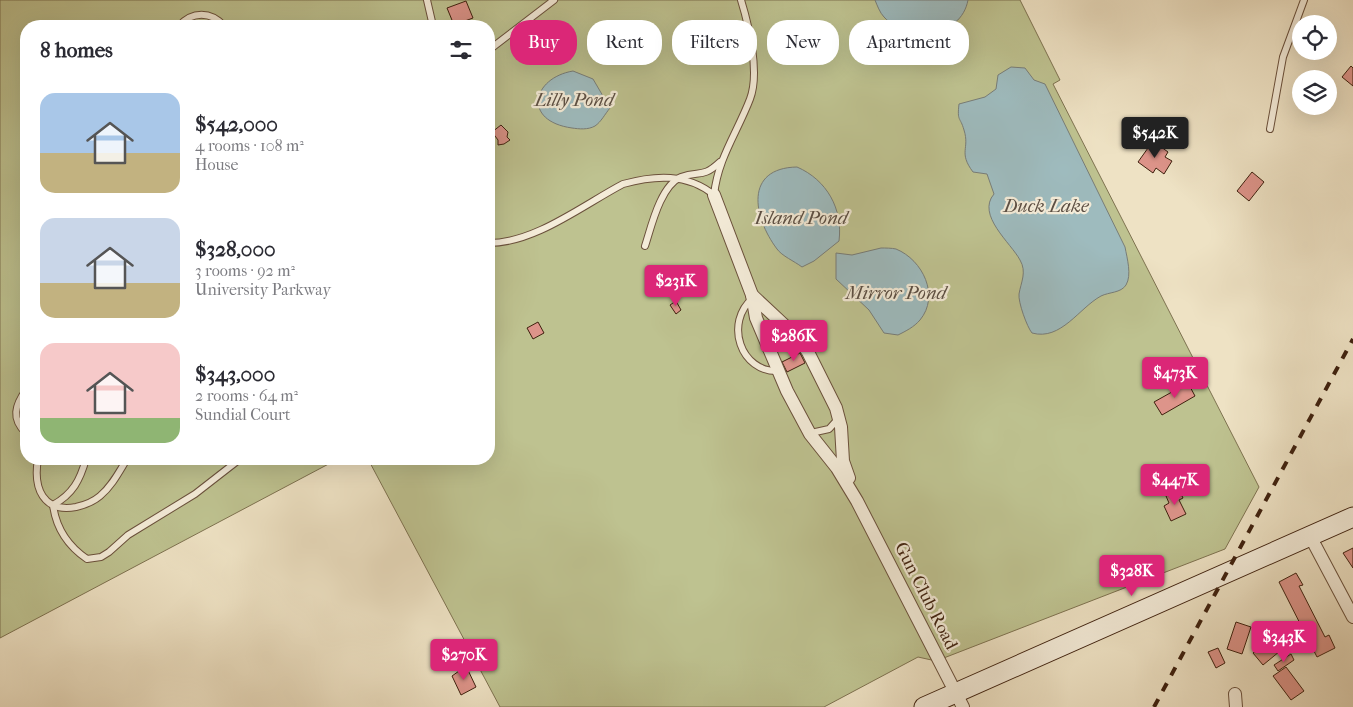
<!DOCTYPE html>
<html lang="en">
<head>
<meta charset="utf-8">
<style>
  body { margin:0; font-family:"IM FELL French Canon",serif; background:#f7f7f7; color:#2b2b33; height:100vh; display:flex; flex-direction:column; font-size:19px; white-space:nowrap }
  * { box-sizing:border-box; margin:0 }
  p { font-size:16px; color:#7c7c81 }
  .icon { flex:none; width:28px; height:28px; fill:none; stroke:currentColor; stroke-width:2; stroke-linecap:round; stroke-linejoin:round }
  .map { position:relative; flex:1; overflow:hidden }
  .panel { position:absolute; left:20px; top:20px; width:475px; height:445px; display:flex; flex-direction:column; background:#fff; border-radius:20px; box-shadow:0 5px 20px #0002 }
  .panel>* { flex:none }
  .banner { position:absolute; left:510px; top:20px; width:475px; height:45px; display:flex; gap:10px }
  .buttons { position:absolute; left:1292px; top:15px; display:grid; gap:10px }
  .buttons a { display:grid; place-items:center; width:45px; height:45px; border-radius:50%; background:#fff; box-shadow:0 5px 20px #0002; font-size:25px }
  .price { position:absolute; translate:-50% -42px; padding:0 11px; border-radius:5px; background:#db2777; color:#fff; font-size:16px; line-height:32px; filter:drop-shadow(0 1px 2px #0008) }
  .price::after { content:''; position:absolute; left:50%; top:30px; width:15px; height:11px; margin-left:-8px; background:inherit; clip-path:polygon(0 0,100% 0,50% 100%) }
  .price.current { background:#222; color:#fff }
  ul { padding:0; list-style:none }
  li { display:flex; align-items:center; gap:15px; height:125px; padding:0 20px }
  li span { display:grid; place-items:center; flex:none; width:140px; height:100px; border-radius:15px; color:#555 }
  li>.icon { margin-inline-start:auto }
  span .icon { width:60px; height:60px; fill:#fffc; stroke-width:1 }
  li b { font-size:21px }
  h2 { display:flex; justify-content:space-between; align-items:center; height:60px; padding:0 20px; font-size:21px }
  .pill { padding:0 18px; border-radius:20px; background:#fff; box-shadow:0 5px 20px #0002; font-size:18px; line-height:45px }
  .pill.current { background:#db2777; color:#fff }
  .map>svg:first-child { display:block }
  .green { fill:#bec290; stroke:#7e7250 }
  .water { fill:#9ebbbe; stroke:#787d78 }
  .building { fill:#dd948a; stroke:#3f210f }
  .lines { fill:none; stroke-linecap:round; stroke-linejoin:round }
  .lane-casing { stroke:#6b513c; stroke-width:8 }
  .street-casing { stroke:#6b513c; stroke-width:14 }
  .secondary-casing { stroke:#3f210f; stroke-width:21 }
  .lane { stroke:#f4ecd9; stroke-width:6 }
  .street { stroke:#f4ecd9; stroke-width:12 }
  .secondary { stroke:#f4ecd9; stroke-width:19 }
  .rail { stroke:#3f210f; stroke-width:4; stroke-dasharray:9 9; stroke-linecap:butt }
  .labels { text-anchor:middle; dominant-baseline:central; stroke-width:4.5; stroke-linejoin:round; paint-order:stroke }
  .street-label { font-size:18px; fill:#3f210f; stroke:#f4ecd9 }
  .water-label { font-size:19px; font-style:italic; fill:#5c4f44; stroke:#f4ecd9 }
</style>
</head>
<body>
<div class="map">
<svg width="1353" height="707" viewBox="0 0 1353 707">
  <rect width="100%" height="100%" fill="#eee2c4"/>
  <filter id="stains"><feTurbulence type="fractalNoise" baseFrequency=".004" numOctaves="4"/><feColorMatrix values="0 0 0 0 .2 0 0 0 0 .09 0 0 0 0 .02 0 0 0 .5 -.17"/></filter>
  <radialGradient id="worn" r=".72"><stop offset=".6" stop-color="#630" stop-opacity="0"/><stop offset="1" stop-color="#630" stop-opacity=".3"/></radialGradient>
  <polygon class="green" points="0,0 1020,0 1060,80 1053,84 1259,487 1225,549 936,661 918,657 824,707 500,707 368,459 489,459 489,26 26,26 26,459 338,459 0,638"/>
  <g class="water">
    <path d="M875,0H968C961,38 908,43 884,17C880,13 877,5 875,0Z"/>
    <path d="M1011,67L1025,68L1034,80L1045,84L1125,247C1127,258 1132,275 1126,285C1121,293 1109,292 1101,296C1079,308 1061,341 1032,333C1027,327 1018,302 1019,294C1021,282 1027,272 1020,260C1011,243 976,215 994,194L987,174L973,172C958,152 970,149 964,130C960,116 957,122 959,104L985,97L996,89L998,75Z"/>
    <path d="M573,71L593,79L610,108C605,114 601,122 595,126C588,130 579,129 572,128C522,121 532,78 573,71Z"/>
    <path d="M797,167C827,180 843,209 839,241L814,261L802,267C794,261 782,256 777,249C753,217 744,168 797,167Z"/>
    <path d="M881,248C885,248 892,248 896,249C923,260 940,296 920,320C914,327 906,331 898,335L884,333L869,310L836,279V253L852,255Z"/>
  </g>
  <g class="building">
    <polygon points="466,1 473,18 454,25 447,8"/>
    <polygon points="1351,66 1353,68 1353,86 1342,77"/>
    <polygon points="501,125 508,132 507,137 510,140 504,144 498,145 498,140 492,132"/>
    <polygon points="1153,141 1168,152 1165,157 1172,161 1164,174 1156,168 1153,173 1138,162"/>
    <polygon points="1252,172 1264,182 1249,201 1237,191"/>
    <polygon points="676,301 681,310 676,314 670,305"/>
    <polygon points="538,322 544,333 533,339 527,328"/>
    <polygon points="800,353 805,363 787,372 782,362"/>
    <polygon points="1188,383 1195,396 1162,415 1154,402"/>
    <polygon points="1179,490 1183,498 1179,500 1186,514 1171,521 1164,506 1169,503 1166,496"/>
    <polygon points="1353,548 1353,568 1343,553"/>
    <polygon points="1296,573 1303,585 1299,586 1325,637 1329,635 1335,648 1317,657 1279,582"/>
    <polygon points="1236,622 1251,627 1242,654 1227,649"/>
    <polygon points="1275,635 1285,647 1263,665 1253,653"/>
    <polygon points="1218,648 1225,663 1216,668 1208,652"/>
    <polygon points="1291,654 1294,660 1278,671 1274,665"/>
    <polygon points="466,666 476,687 461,695 452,676"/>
    <polygon points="1286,667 1304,691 1291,700 1273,676"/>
  </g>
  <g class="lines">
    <defs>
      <g id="lane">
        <polyline points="427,0 433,26"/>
        <path d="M179,26C192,11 211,11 224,26"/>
        <polyline points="489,50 554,0"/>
        <polyline points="1270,129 1283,57 1304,0"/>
        <path d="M489,243C535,243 583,205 623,184C655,175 687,173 714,195C718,158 737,133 750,99C760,73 749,26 741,0"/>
        <path d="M645,246C651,228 660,186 681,177C699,170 702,179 720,162"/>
        <path d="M753,298C724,322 740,373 779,371"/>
        <polyline points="768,346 778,337 791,335"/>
        <path d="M26,390C15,405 11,419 26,433"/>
        <polyline points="811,433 829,429 838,419"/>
        <path d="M38,459C33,488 43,513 76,507C85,505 93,502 100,496C112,486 119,472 127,459"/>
        <path d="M53,505C56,528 68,546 87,559L101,557L109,552L128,535L195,494L240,459"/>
        <path d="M53,505C73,494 80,480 86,459"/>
      </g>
      <g id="street">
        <polyline points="714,195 752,295 756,318 787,391 810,434 837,468 857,501 963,707"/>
        <polyline points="752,295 799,339 808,352 836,408 841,427 843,461 849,478"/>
        <polyline points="1310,536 1353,617"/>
        <polyline points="1235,694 1236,707"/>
      </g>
      <polyline id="secondary" points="924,707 1353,517"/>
    </defs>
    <use href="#lane" class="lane-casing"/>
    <use href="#street" class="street-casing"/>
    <use href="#secondary" class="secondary-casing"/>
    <use href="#lane" class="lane"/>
    <use href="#street" class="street"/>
    <use href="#secondary" class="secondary"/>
    <polyline class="rail" points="1154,707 1353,339"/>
  </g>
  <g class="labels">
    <g class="street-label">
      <text transform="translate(926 596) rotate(63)">Gun Club Road</text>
    </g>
    <g class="water-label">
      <text x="574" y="100">Lilly Pond</text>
      <text x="1046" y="206">Duck Lake</text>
      <text x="801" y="218">Island Pond</text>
      <text x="896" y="293">Mirror Pond</text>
    </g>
  </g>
  <rect width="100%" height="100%" filter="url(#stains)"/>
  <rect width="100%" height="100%" fill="url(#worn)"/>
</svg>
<div class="buttons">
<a><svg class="icon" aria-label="locate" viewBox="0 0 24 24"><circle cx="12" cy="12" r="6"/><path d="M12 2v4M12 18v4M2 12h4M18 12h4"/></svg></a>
<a><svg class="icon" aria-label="layers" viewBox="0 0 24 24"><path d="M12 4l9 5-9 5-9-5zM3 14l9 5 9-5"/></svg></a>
</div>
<b class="price current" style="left:1155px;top:159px">$542K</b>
<b class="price" style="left:676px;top:307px">$231K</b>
<b class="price" style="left:794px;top:362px">$286K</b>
<b class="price" style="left:1175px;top:399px">$473K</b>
<b class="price" style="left:1175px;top:506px">$447K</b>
<b class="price" style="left:1132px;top:597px">$328K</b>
<b class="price" style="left:1284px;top:663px">$343K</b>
<b class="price" style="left:464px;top:681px">$270K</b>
<div class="banner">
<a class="pill current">Buy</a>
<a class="pill">Rent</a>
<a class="pill">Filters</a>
<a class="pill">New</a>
<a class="pill">Apartment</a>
</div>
<section class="panel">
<h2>8 homes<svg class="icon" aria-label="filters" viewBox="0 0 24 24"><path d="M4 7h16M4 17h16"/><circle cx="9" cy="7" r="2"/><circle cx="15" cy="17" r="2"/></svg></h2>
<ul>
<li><span style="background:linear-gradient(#a9c7e8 60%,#c2b280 0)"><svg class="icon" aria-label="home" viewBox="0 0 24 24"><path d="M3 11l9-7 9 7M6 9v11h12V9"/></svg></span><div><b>$542,000</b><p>4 rooms · 108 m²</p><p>House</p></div></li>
<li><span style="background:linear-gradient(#c9d6e8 65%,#c2b280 0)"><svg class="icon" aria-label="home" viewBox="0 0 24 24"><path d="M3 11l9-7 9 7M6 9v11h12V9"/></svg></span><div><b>$328,000</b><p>3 rooms · 92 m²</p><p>University Parkway</p></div></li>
<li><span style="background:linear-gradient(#f6c9c9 75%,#8fb573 0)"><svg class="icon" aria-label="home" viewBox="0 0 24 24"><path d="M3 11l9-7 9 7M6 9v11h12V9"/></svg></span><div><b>$343,000</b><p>2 rooms · 64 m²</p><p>Sundial Court</p></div></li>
</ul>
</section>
</div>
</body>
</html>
